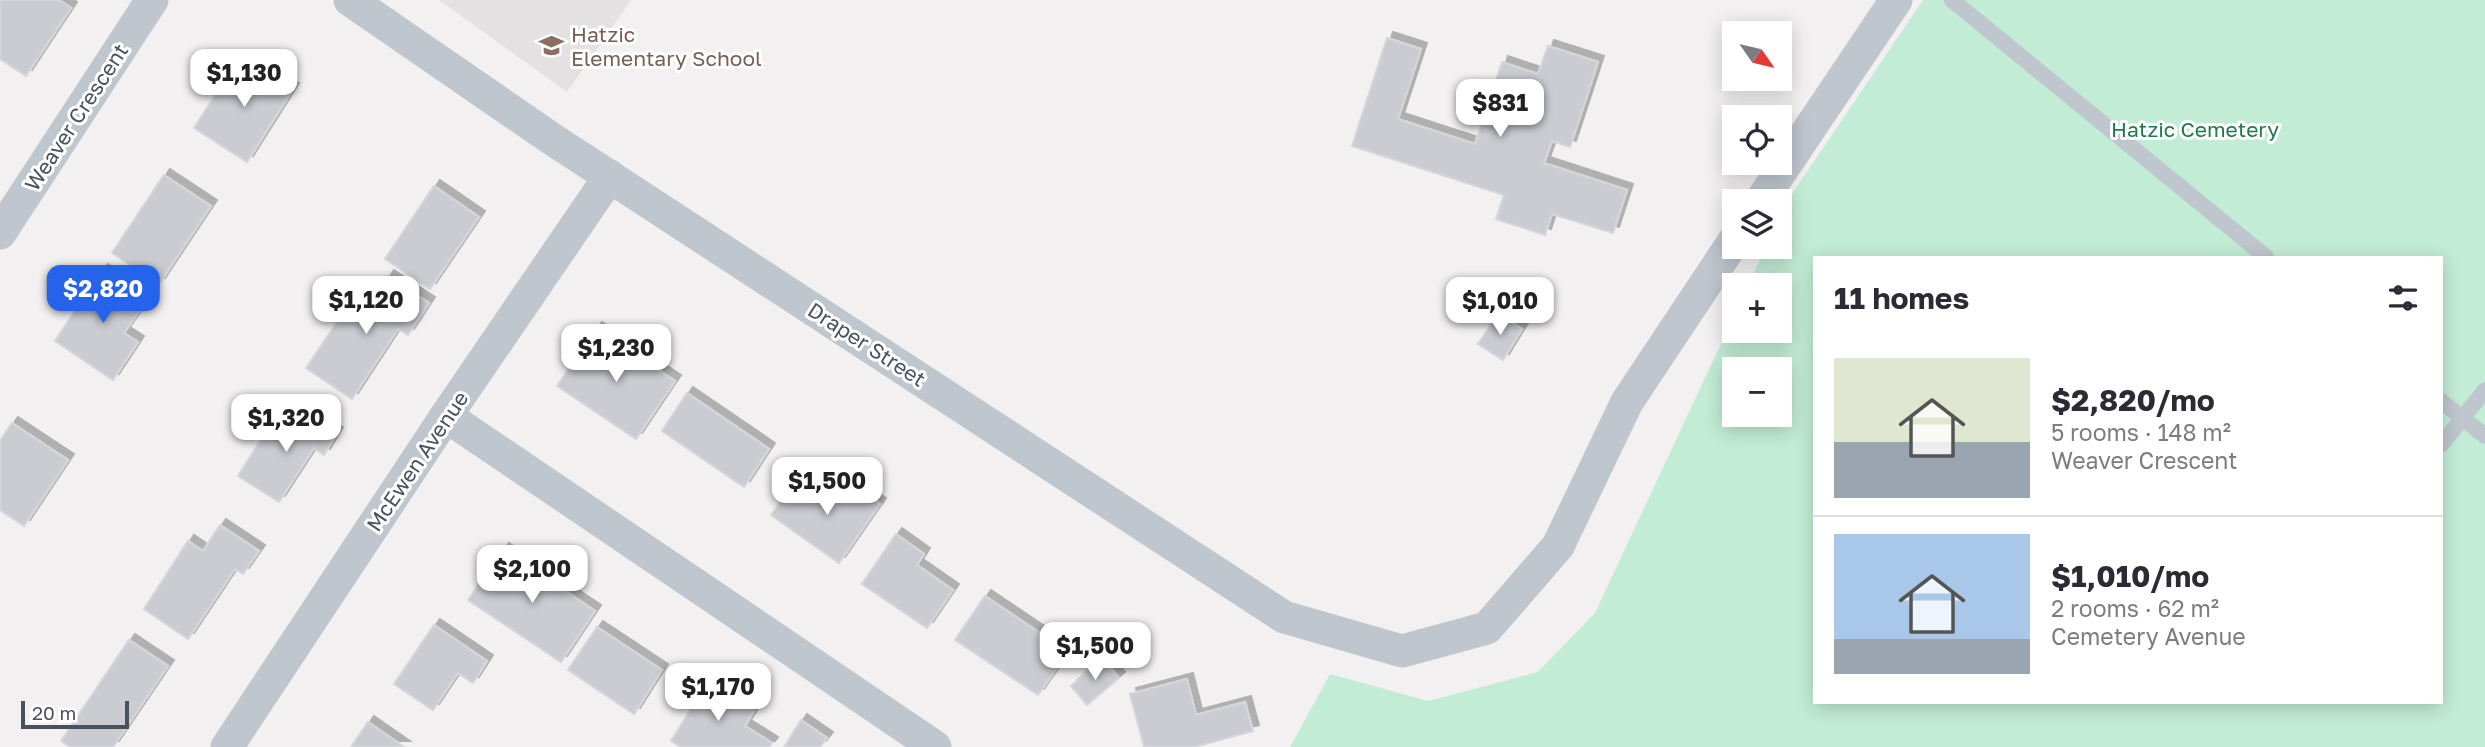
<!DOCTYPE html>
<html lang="en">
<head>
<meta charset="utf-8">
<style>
  body { margin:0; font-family:"Golos Text",sans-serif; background:#f7f7f7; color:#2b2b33; height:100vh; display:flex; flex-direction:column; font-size:26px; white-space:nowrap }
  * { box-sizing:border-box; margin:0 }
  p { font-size:23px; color:#7c7c81 }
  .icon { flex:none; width:38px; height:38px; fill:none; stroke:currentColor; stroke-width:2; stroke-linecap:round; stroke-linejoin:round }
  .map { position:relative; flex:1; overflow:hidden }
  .details { position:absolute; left:1813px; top:256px; width:630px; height:448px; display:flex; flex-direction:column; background:#fff; border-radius:0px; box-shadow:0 4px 18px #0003 }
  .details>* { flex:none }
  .needle { width:46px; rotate:124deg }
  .tools { position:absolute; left:1722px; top:21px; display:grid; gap:14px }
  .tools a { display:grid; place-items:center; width:70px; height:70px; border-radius:0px; background:#fff; box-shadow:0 4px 18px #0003; font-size:35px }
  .scale { position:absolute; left:21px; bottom:18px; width:108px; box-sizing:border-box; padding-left:7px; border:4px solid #49525c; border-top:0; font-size:19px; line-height:24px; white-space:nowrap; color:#49525c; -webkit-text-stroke:5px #fff; paint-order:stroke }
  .price { position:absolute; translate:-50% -60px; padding:0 16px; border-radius:14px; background:#fff; color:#222; font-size:23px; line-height:46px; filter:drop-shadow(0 2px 4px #0008) }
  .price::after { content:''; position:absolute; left:50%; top:42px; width:21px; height:16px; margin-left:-10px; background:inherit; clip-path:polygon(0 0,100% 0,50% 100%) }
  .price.on { background:#2563eb; color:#fff }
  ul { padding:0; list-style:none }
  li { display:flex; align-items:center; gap:21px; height:175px; padding:0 21px }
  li+li { border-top:2px solid #e1e1e2 }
  li span { display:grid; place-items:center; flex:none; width:196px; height:140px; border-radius:0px; color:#555 }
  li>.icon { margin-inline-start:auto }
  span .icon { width:84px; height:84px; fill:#fffc; stroke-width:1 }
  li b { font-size:30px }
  h2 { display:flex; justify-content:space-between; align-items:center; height:84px; padding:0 21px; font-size:30px }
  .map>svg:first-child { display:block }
  .education { fill:#e3e1e1 }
  .green { fill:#c2ecd5; fill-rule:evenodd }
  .building { fill:#caccd2; stroke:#d4d6db; stroke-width:2; filter:url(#shadow) }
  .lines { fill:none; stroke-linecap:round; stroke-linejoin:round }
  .lane { stroke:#bfc6ce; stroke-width:16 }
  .street { stroke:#bfc6ce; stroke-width:33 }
  .labels { text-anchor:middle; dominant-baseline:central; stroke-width:6; stroke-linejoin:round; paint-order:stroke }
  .education-label { font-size:21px; fill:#785e54; stroke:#fff; text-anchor:start }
  .street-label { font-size:21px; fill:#49525c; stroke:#fff }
  .park-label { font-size:21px; fill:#1f7951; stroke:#fff }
</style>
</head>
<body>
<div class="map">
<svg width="2485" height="747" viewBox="0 0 2485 747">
  <defs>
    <filter id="shadow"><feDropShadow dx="6" dy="-6" stdDeviation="0" flood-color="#0004"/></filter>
  </defs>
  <rect width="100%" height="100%" fill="#f2f0f0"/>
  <polygon class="education" points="439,0 631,0 567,92"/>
  <path class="green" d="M1923,0H2485V747H1290L1330,674L1428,701L1538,672L1595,613L1734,316V331H1780V285H1748L1766,247H1780V217L1788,200ZM1815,257H2441V702H1815ZM1734,369H1780V415H1734Z"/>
  <g class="building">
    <polygon points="0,0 59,0 71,8 26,76 0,59"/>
    <polygon points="1387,38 1421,49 1398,119 1475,144 1502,62 1538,74 1548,46 1598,62 1570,147 1552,141 1544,163 1627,190 1613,233 1552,214 1545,235 1496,219 1504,195 1352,146"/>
    <polygon points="240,56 293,89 247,162 194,128"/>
    <polygon points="164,175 211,206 159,284 112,253"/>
    <polygon points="434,186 479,217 430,289 385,259"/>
    <polygon points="102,270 147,300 124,333 138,342 113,380 55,341"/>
    <polygon points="388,276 429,303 408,335 398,329 352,399 306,368 352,300 366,310"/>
    <polygon points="1498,314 1522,329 1503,360 1478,344"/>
    <polygon points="596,328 675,381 636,439 557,386"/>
    <polygon points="687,393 769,449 744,487 662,431"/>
    <polygon points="298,408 337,433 324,455 314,448 279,502 238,476 271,424 283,432"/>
    <polygon points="12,423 68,460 24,526 0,510 0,441"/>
    <polygon points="797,479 832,503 847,481 880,504 839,563 771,515"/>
    <polygon points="220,525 259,551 243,574 235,569 188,639 144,609 188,541 203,551"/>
    <polygon points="896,534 924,554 917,565 953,590 927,628 862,584"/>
    <polygon points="503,549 595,611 561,662 468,600"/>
    <polygon points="985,596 1068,652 1038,695 955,640"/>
    <polygon points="434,625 487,661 473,683 458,673 433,710 394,684"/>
    <polygon points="597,627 662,670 634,714 568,670"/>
    <polygon points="129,640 168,666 113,747 70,747 61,741"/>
    <polygon points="1103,659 1119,678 1087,705 1071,686"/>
    <polygon points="1187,679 1196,715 1245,702 1253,731 1194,747 1144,747 1130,694"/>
    <polygon points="707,683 754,711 745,726 772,743 769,747 681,747 671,741"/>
    <polygon points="801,720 827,738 820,747 784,747"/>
    <polygon points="368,722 404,747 351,747"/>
  </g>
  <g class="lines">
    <g class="lane">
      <polyline points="1952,0 2266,257"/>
      <polyline points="2441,401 2485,436"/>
      <polyline points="2441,445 2485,390"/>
    </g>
    <g class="street">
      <polyline points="350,0 552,139 1284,617 1402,651 1487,628 1558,546 1627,402 1734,241"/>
      <polyline points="1761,201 1896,0"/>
      <polyline points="0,233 152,0"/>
      <polyline points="446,416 935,747"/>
      <polyline points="227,747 446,416 610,176"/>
    </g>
  </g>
  <defs>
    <symbol id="school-bare" viewBox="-9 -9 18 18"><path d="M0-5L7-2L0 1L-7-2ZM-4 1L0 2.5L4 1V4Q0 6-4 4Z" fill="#8d6e63" stroke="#fff" stroke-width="2.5" paint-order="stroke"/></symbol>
  </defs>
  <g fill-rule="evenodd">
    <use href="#school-bare" x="534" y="28" width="35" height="35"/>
  </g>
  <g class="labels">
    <g class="education-label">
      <text x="571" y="34">Hatzic<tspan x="571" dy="24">Elementary School</tspan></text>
    </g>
    <g class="street-label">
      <text transform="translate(76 117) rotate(-57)">Weaver Crescent</text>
      <text transform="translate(867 344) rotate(33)">Draper Street</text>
      <text transform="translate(417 461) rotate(-56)">McEwen Avenue</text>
    </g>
    <g class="park-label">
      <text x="2195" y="129">Hatzic Cemetery</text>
    </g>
  </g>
</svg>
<div class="tools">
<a><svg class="needle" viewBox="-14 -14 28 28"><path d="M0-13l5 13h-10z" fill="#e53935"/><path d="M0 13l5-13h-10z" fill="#7c7c81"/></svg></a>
<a><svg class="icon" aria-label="locate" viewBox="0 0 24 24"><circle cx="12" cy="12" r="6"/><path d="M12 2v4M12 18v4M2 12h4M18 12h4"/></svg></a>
<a><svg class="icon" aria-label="layers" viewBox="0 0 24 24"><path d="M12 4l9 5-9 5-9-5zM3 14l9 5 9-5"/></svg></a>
<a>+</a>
<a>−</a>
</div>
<div class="scale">20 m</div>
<b class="price" style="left:244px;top:109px">$1,130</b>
<b class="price" style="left:1500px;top:139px">$831</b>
<b class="price on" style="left:103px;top:325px">$2,820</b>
<b class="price" style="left:366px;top:336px">$1,120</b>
<b class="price" style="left:1500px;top:337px">$1,010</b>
<b class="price" style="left:616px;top:384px">$1,230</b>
<b class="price" style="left:286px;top:454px">$1,320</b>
<b class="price" style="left:827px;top:517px">$1,500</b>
<b class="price" style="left:532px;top:605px">$2,100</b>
<b class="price" style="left:1095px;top:682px">$1,500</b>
<b class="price" style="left:718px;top:723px">$1,170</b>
<section class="details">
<h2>11 homes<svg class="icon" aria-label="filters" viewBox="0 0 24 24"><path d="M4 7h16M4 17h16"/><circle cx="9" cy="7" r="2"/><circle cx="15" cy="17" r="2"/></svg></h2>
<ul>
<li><span style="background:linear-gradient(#dfe7d0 60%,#9aa5b1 0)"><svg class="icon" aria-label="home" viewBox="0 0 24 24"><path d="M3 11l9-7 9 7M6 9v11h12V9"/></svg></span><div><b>$2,820/mo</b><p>5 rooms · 148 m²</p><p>Weaver Crescent</p></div></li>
<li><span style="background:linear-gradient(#a9c7e8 75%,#9aa5b1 0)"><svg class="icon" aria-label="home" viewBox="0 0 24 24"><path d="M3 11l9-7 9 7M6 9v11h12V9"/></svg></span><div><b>$1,010/mo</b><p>2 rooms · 62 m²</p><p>Cemetery Avenue</p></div></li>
</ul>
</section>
</div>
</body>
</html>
